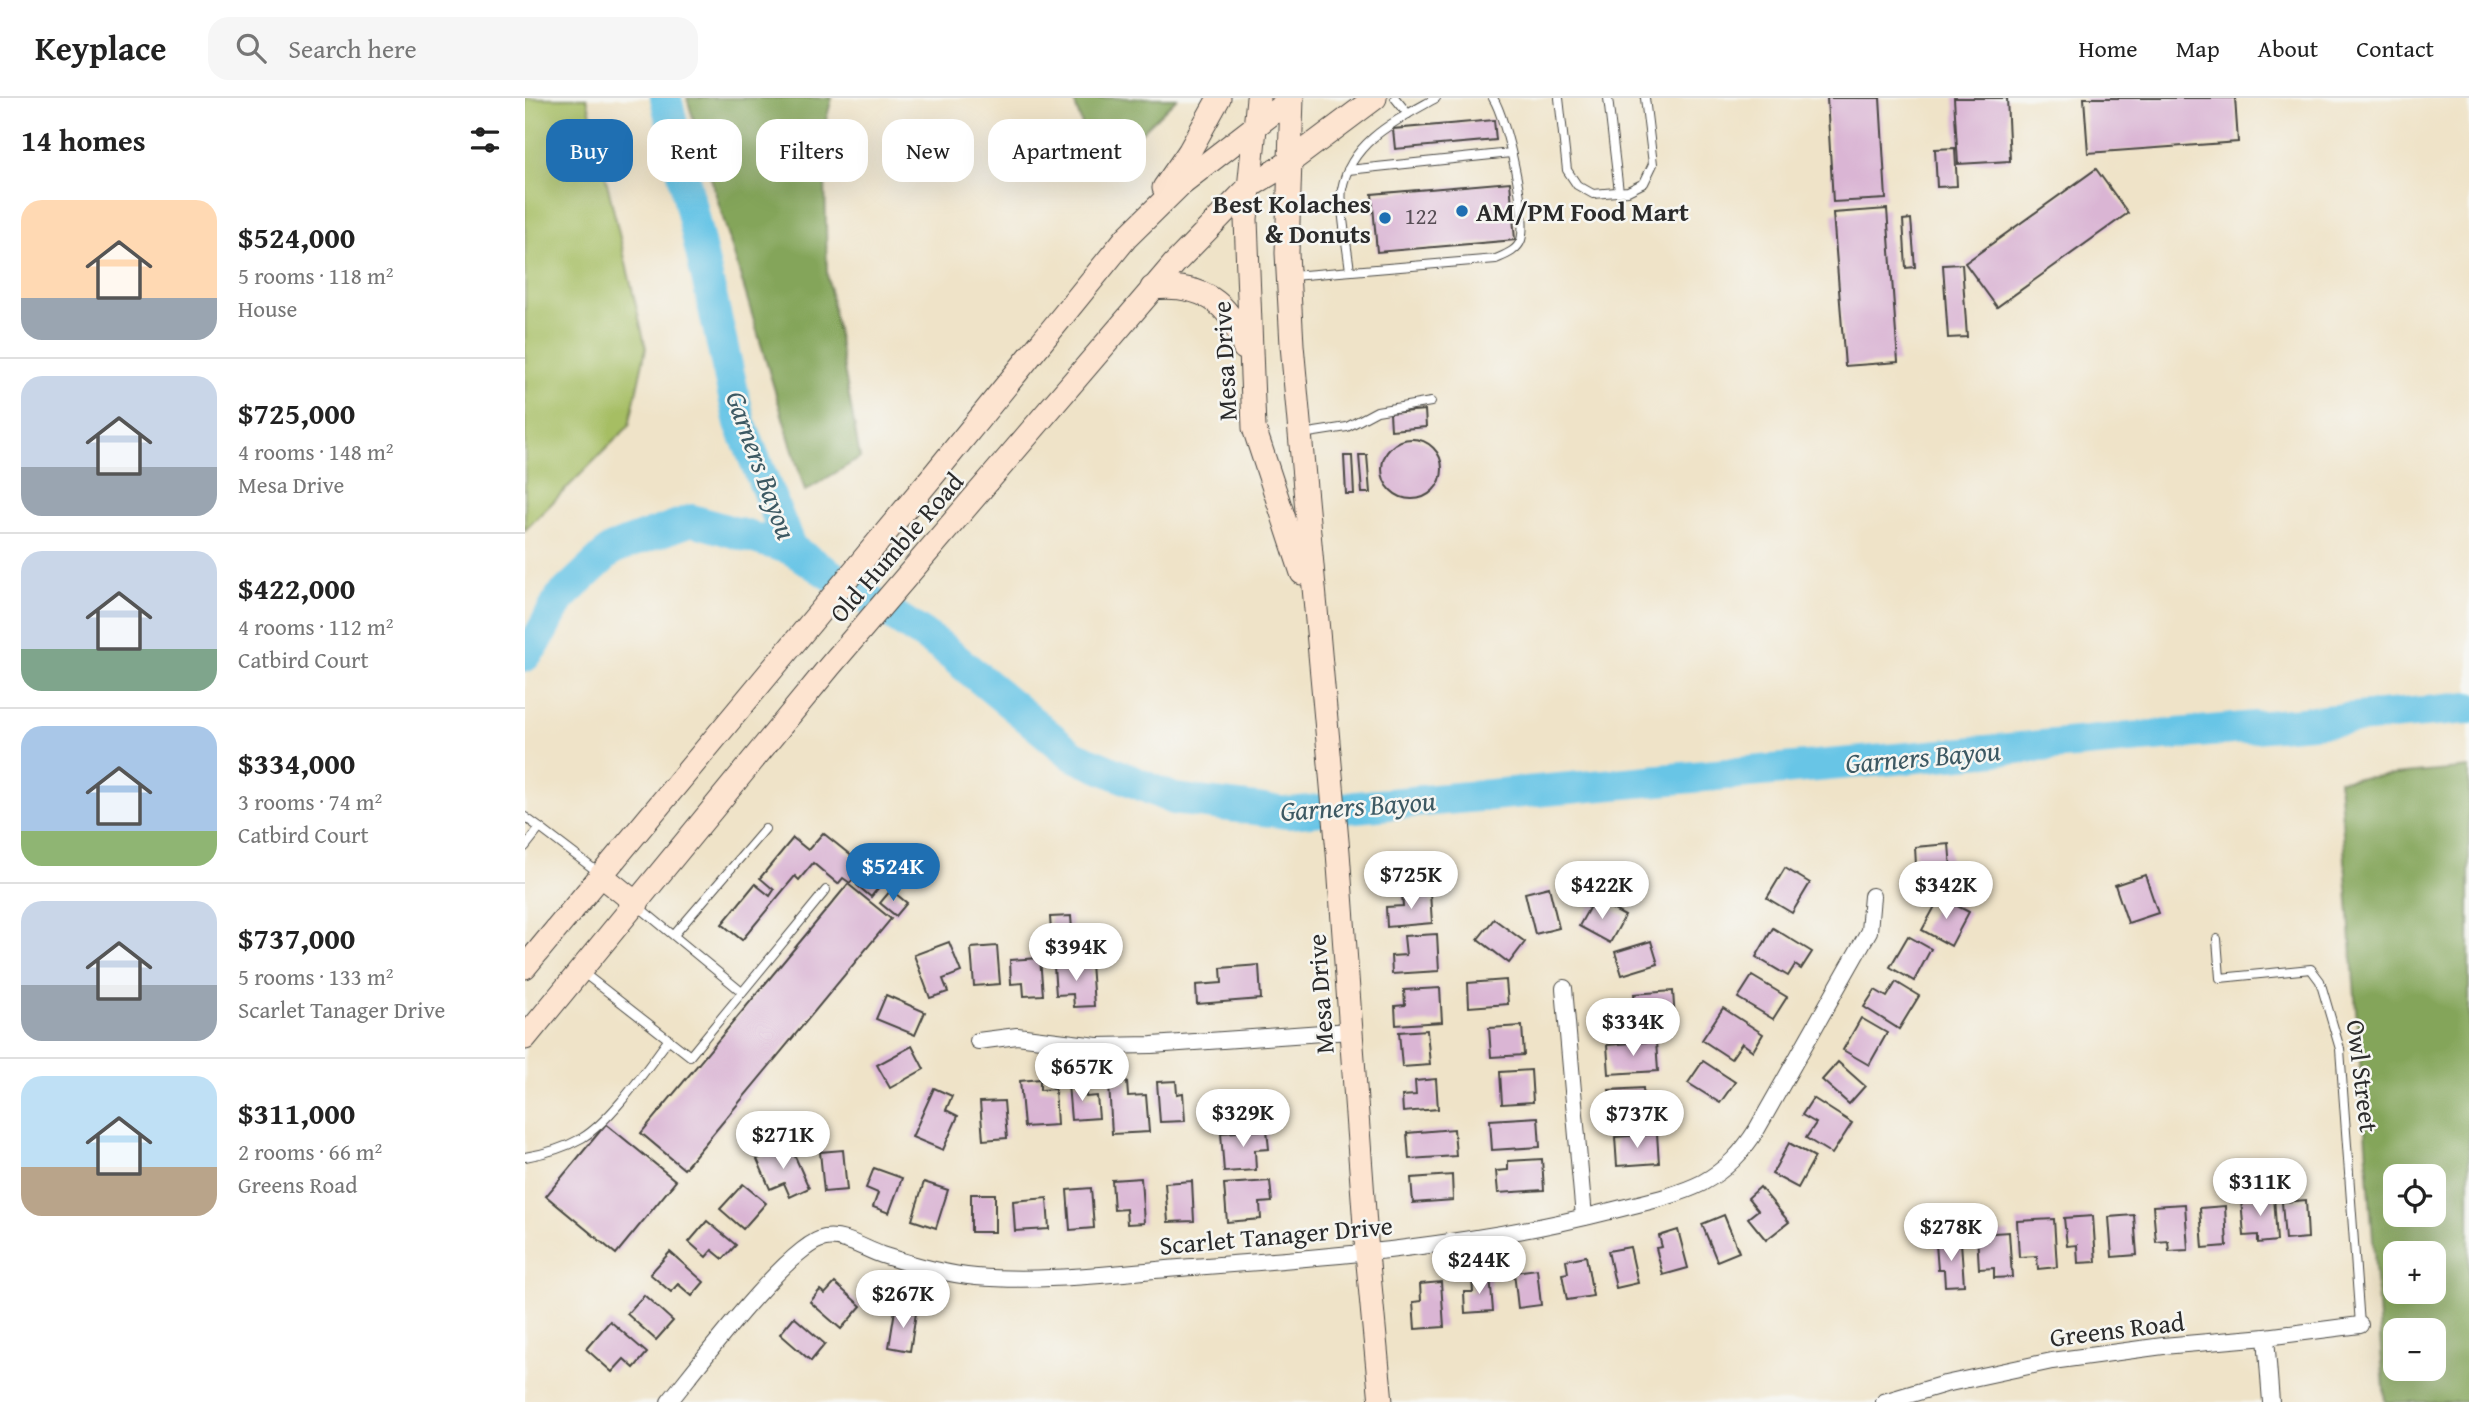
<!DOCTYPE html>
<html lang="en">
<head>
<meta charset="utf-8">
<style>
  body { margin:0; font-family:"Gentium Book Plus",serif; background:#f6f6f6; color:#222; height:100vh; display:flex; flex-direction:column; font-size:26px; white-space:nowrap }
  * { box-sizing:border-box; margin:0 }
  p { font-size:23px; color:#767676 }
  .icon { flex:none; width:38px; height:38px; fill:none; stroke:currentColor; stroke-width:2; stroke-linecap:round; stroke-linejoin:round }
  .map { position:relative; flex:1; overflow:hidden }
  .panel { display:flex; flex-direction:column; background:#fff; width:525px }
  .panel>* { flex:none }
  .guide { position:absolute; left:21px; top:21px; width:665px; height:63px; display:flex; gap:14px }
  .controls { position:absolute; left:1858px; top:1066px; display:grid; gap:14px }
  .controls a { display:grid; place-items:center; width:63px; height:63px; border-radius:14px; background:#fff; box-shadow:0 7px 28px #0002; font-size:35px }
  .price { position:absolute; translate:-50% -60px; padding:0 16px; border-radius:24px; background:#fff; color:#222; font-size:23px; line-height:46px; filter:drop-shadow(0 2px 4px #0008) }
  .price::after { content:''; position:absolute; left:50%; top:42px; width:21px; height:16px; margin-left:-10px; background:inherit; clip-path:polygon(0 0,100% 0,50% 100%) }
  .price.selected { background:#1f6fb2; color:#fff }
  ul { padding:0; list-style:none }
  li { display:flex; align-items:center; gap:21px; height:175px; padding:0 21px }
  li+li { border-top:2px solid #e0e0e0 }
  li span { display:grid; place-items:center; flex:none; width:196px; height:140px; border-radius:21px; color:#555 }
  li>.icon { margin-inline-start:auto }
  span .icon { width:84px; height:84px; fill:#fffc; stroke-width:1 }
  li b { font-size:30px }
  h2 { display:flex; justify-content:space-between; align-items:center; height:84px; padding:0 21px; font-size:30px }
  .tag { padding:0 24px; border-radius:21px; background:#fff; box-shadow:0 7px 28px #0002; font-size:24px; line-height:63px }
  .tag.selected { background:#1f6fb2; color:#fff }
  header { display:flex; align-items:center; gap:42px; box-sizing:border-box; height:98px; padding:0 35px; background:#fff; border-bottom:2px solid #e0e0e0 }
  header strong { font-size:33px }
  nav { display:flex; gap:38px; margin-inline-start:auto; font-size:24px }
  .search { width:490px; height:63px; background:#f6f6f6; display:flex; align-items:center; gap:18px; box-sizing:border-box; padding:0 24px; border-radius:21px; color:#767676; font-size:26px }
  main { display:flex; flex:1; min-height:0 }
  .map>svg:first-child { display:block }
  .green { fill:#a6be64; stroke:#687448; stroke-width:2 }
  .forest { fill:#84a55a; stroke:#586842; stroke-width:2; fill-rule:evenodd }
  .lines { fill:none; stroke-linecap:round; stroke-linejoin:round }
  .river { stroke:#68c5e6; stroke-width:32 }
  .building { fill:#dab5d4 }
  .lane-casing { stroke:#484743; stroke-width:10 }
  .street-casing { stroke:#484743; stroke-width:18 }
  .secondary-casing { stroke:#484743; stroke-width:25 }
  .lane { stroke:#fff; stroke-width:8 }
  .street { stroke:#fff; stroke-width:16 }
  .secondary { stroke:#fde4d0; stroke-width:23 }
  .poi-dot { fill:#1f6fb2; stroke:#f6f6f2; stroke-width:2.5 }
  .labels { text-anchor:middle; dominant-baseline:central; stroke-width:5; stroke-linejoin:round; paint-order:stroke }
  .number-label { font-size:23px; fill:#574e55 }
  .poi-label { font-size:26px; font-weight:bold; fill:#2b2b2b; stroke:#f6f6f2; text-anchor:end }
  .street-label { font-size:26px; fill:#2b2b2b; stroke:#f6f6f2 }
  .water-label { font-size:28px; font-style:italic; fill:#3d5963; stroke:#f6f6f2 }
</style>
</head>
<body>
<header>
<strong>Keyplace</strong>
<div class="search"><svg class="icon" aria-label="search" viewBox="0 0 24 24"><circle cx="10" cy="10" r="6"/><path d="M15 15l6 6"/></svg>Search here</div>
<nav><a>Home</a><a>Map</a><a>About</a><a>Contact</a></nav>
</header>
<main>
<section class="panel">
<h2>14 homes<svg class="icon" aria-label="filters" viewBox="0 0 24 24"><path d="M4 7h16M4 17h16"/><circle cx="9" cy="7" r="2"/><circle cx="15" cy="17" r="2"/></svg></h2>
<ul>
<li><span style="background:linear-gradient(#ffd9b3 70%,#9aa5b1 0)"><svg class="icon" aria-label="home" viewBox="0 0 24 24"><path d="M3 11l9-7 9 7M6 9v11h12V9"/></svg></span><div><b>$524,000</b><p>5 rooms · 118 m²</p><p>House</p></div></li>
<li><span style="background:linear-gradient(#c9d6e8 65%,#9aa5b1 0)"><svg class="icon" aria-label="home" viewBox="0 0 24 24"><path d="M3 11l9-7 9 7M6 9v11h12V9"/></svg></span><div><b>$725,000</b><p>4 rooms · 148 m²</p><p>Mesa Drive</p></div></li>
<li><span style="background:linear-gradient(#c9d6e8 70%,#7fa58c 0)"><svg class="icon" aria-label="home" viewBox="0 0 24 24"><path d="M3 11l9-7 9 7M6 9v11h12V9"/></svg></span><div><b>$422,000</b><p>4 rooms · 112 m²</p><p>Catbird Court</p></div></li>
<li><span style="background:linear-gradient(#a9c7e8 75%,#8fb573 0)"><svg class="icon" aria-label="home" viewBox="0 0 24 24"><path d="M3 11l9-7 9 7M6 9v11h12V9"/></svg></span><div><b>$334,000</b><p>3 rooms · 74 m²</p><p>Catbird Court</p></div></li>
<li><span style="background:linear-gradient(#c9d6e8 60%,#9aa5b1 0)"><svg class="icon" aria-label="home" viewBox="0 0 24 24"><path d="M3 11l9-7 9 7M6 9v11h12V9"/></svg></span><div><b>$737,000</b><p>5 rooms · 133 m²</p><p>Scarlet Tanager Drive</p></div></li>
<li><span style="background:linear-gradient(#bfe0f5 65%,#b9a48a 0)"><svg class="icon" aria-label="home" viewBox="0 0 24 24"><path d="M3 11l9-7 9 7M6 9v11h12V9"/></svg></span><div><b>$311,000</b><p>2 rooms · 66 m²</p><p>Greens Road</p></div></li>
</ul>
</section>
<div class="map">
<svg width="1944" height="1304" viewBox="0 0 1944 1304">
  <rect width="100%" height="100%" fill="#f6f6f2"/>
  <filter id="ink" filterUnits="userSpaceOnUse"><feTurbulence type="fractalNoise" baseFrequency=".0143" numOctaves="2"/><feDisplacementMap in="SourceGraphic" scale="14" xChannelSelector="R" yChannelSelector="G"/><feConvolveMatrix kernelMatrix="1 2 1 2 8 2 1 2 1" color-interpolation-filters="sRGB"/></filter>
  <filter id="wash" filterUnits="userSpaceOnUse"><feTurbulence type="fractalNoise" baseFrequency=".00686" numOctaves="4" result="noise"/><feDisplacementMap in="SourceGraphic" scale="28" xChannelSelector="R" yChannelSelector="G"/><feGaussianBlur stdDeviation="1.57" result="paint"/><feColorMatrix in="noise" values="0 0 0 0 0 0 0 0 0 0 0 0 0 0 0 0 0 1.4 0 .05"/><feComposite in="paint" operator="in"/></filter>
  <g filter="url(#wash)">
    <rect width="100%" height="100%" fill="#efe3c8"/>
    <polygon class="green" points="0,0 62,0 121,250 104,328 0,432"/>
    <g class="forest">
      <polygon points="162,0 307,0 299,30 302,175 335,360 280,393"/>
      <polygon points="548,0 652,0 591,59 572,71"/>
      <path d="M1944,670V1304H1860L1814,682ZM1909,1078V1116H1871V1078ZM1909,1155V1194H1871V1155ZM1909,1232V1270H1871V1232Z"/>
    </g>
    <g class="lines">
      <g class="river">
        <polyline points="141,0 215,325 266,451 414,547 549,658 649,701 763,715 1944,610"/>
        <polyline points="0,558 11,544 35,500 87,451 167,422 266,451"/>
      </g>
    </g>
    <g id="blocks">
      <g class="building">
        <polygon points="1302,0 1355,0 1361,101 1308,104"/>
        <polygon points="1429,0 1482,0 1485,63 1433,66"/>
        <polygon points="1559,0 1710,0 1713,44 1563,55"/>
        <polygon points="969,22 971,42 870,51 868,31"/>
        <polygon points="1430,50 1432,88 1412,89 1410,51"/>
        <polygon points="1571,71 1603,115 1472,209 1440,165"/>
        <polygon points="985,84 990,142 852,154 847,96"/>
        <polygon points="1362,111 1373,264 1320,268 1308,115"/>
        <polygon points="1386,121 1390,169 1381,170 1378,122"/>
        <polygon points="1437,166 1442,239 1423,240 1418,167"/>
        <polygon points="900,312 901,329 866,332 865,315"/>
        <circle cx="887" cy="371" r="30"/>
        <polygon points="834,357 842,357 845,395 837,395"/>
        <polygon points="819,358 827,358 829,396 821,396"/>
        <polygon points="298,735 339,768 325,785 318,780 313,786 288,765 274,782 270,778 217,842 197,826 230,786 245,798 249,792 235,780 268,740 283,752"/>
        <polygon points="1424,746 1427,783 1402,785 1401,766 1391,767 1390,749"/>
        <polygon points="1260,770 1285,785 1267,815 1242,800"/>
        <polygon points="345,771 359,783 346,799 332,787"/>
        <polygon points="1620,777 1633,815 1603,825 1590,787"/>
        <polygon points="323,786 366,821 159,1071 116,1035"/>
        <polygon points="1024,789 1034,830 1010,836 1000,795"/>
        <polygon points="366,792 382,805 371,818 355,805"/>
        <polygon points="905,795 907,825 862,829 861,809 878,808 877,797"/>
        <polygon points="1415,799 1444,814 1426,848 1397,832"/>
        <polygon points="1069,801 1100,818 1085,845 1054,828"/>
        <polygon points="546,818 548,846 527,848 525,819"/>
        <polygon points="969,821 1000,844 984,865 953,841"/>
        <polygon points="1248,830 1287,854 1276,871 1270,867 1263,878 1231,859"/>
        <polygon points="912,836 914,873 867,876 866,858 881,857 879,838"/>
        <polygon points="1383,838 1406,851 1389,883 1365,869"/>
        <polygon points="1126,843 1133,866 1097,877 1090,854"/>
        <polygon points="424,844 436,874 418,881 423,894 405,900 389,857"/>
        <polygon points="472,848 475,886 449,888 446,850"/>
        <polygon points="515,860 518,897 499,898 498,885 486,886 485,862"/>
        <polygon points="566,865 569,908 549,909 548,896 531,897 529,868"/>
        <polygon points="734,867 736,901 672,906 671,887 697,885 696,870"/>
        <polygon points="1227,878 1262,899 1248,921 1213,900"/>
        <polygon points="981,882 983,906 944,909 943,885"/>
        <polygon points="1371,884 1394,898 1374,931 1339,909 1350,892 1362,899"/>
        <polygon points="915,890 917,924 871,927 870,908 880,907 879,892"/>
        <polygon points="1148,893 1150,923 1093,927 1092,907 1110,906 1109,896"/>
        <polygon points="361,897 400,914 390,937 351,921"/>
        <polygon points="1198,910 1238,936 1228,953 1217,945 1206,961 1177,942"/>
        <polygon points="1336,920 1362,935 1344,967 1318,952"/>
        <polygon points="997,928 999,957 966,959 964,930"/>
        <polygon points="902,932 905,967 877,969 874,934"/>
        <polygon points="1131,943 1133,973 1084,976 1082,947"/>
        <polygon points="387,948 399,971 365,990 352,967"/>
        <polygon points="1178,963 1210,984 1195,1005 1163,985"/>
        <polygon points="1313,964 1340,988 1324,1006 1297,982"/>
        <polygon points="1006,972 1008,1004 977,1006 975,974"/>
        <polygon points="515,981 515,992 530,991 532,1027 499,1029 495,983"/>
        <polygon points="911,981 913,1011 878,1014 877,998 891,997 890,983"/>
        <polygon points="651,983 652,996 658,995 660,1023 635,1024 632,984"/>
        <polygon points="560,984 561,999 572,998 574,1020 546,1022 543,986"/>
        <polygon points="602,984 603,998 621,997 624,1034 587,1036 584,986"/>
        <polygon points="409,990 427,998 421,1012 433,1018 418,1052 387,1039"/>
        <polygon points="1118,990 1120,1022 1096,1024 1095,1014 1086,1014 1084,992"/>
        <polygon points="1288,1000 1327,1025 1307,1056 1281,1040 1291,1025 1277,1017"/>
        <polygon points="479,1003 482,1040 458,1042 455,1004"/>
        <polygon points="1013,1019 1015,1049 967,1052 965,1022"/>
        <polygon points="81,1026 151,1083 91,1156 21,1098"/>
        <polygon points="929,1031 931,1058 884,1061 882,1035"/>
        <polygon points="742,1032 744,1051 730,1052 731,1072 699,1074 696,1035"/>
        <polygon points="1132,1036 1134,1065 1092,1068 1090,1039"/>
        <polygon points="1264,1045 1290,1059 1273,1090 1247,1076"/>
        <polygon points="265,1047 284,1090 265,1099 259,1085 245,1091 232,1061"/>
        <polygon points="318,1052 322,1092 299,1094 295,1054"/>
        <polygon points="1017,1061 1019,1092 973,1095 971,1073 983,1072 983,1063"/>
        <polygon points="349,1070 377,1080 364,1115 348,1109 353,1095 341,1090"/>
        <polygon points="927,1077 928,1102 888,1105 886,1080"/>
        <polygon points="616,1080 619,1125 602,1126 601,1111 589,1112 587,1082"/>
        <polygon points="667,1083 669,1123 643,1124 640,1085"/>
        <polygon points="745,1083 747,1104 735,1105 736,1121 702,1124 699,1086"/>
        <polygon points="399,1084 423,1092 411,1130 387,1122"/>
        <polygon points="218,1086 241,1105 218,1131 195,1111"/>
        <polygon points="1235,1089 1264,1124 1241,1142 1223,1120 1233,1112 1223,1100"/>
        <polygon points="566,1090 569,1130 545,1132 542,1092"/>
        <rect x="446" y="1096" width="24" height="38"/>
        <polygon points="1749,1098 1752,1143 1733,1145 1733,1137 1719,1138 1716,1101"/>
        <polygon points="522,1100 524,1131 490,1133 488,1103"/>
        <polygon points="1781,1102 1783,1140 1760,1142 1757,1104"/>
        <polygon points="1660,1106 1663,1152 1644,1153 1643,1143 1631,1144 1628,1108"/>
        <polygon points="1700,1108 1702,1148 1678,1150 1675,1110"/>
        <polygon points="1199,1117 1214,1154 1192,1163 1177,1126"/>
        <polygon points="1609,1117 1612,1157 1587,1159 1584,1119"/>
        <polygon points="1568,1118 1571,1164 1553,1165 1552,1147 1542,1148 1539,1120"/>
        <polygon points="1529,1121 1532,1169 1513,1171 1512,1158 1494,1159 1492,1123"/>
        <polygon points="182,1123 211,1147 198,1161 187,1152 181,1159 164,1144"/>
        <polygon points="1153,1132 1163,1170 1138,1177 1131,1150 1137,1149 1134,1138"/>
        <polygon points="1484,1134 1487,1179 1469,1180 1469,1170 1454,1171 1452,1136"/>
        <polygon points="1436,1144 1439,1187 1420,1188 1419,1172 1413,1172 1411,1146"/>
        <polygon points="1105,1149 1113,1185 1091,1190 1083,1153"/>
        <polygon points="145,1154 179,1184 167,1198 153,1186 146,1194 125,1176"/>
        <polygon points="1061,1158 1068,1198 1042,1202 1037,1176 1043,1175 1041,1162"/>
        <polygon points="1012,1171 1016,1207 993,1210 989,1174"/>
        <polygon points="965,1177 968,1213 940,1215 939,1194 948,1194 947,1179"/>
        <polygon points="916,1184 919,1229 890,1231 888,1204 896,1203 895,1186"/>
        <polygon points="310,1185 336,1208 316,1231 285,1204 295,1192 300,1196"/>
        <polygon points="119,1197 148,1223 131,1242 102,1216"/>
        <polygon points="370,1212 391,1215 385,1253 364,1249"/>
        <polygon points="269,1219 300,1246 286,1263 255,1236"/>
        <polygon points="85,1223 122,1255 109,1270 99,1261 87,1274 61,1251"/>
      </g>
    </g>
  </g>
  <g filter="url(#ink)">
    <use href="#blocks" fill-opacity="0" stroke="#484743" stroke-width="2"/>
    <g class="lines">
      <defs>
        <g id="lane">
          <polyline points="870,0 883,16"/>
          <polyline points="1034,0 1042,72 1052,87 1068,96 1103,93 1119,85 1128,66 1120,0"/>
          <polyline points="1083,0 1094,94"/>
          <polyline points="823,72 986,55"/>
          <path d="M825,173C823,153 814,108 817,91C826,43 872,22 911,0"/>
          <path d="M767,178L971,161C980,157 992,153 996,142C1003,118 982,22 968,0"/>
          <polyline points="777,336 822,329 852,313 906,304"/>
          <polyline points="0,719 15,730 0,749"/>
          <polyline points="15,730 74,775"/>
          <polyline points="114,809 217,894"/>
          <polyline points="149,837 240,731"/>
          <polyline points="1692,841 1695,880 1786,871 1795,883 1815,951 1835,1227"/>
          <polyline points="56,873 165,958 301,792"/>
          <path d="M0,1059C18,1056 41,1049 57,1040C87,1022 122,970 144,941"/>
        </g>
        <g id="street">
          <polyline points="1039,890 1059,1119"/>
          <polyline points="453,943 492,938 572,948 627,947 825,933"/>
          <polyline points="1741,1239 1746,1304"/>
          <path d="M144,1304C170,1272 265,1145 300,1140C320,1137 339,1151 357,1157C388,1167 419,1176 451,1179C523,1185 596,1174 668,1169C808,1159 948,1148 1085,1113C1115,1105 1149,1099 1177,1085C1202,1071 1217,1055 1232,1031L1344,833L1347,798"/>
          <polyline points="1359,1304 1420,1286 1527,1263 1638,1248 1741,1239 1835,1227"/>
        </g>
        <g id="secondary">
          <polyline points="733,0 721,121 729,330 777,475"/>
          <polyline points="767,0 762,155 767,247 813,754 842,1155 856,1304"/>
          <polyline points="639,90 664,54 694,0"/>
          <path d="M627,190C675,185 706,203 719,250"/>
          <polyline points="76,777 112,806"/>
          <polyline points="0,869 411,374 601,140 657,85 767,0"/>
          <polyline points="0,940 305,568 649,166 724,89 766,63 850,0"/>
        </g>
      </defs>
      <use href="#lane" class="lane-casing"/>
      <use href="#street" class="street-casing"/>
      <use href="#secondary" class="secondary-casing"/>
      <use href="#lane" class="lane"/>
      <use href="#street" class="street"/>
      <use href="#secondary" class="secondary"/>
    </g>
  </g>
  <g class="poi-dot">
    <circle cx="937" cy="113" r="7"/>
    <circle cx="860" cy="120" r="7"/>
  </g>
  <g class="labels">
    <g class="number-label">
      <text x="896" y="117">122</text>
    </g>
    <g class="poi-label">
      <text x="846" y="105">Best Kolaches<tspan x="846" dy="30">&amp; Donuts</tspan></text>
      <text x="951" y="113" text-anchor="start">AM/PM Food Mart</text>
    </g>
    <g class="street-label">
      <text transform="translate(699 263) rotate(-93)">Mesa Drive</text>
      <text transform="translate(371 449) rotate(-49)">Old Humble Road</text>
      <text transform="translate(795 896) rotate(-94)">Mesa Drive</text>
      <text transform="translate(1838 978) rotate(83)">Owl Street</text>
      <text transform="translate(751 1137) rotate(-5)">Scarlet Tanager Drive</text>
      <text transform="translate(1592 1231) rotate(-7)">Greens Road</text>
    </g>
    <g class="water-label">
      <text transform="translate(237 367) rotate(70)">Garners Bayou</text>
      <text transform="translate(1398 658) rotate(-5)">Garners Bayou</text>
      <text transform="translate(833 707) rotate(-4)">Garners Bayou</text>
    </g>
  </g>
</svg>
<div class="controls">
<a><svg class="icon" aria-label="locate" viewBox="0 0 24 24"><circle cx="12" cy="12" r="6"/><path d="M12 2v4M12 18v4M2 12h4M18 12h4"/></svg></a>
<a>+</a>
<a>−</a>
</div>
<b class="price selected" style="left:368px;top:805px">$524K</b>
<b class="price" style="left:886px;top:813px">$725K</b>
<b class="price" style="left:1077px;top:823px">$422K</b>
<b class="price" style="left:1421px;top:823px">$342K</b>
<b class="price" style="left:551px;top:885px">$394K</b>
<b class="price" style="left:1108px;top:960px">$334K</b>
<b class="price" style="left:557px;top:1005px">$657K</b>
<b class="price" style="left:718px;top:1051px">$329K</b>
<b class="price" style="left:1112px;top:1052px">$737K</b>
<b class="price" style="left:258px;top:1073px">$271K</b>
<b class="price" style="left:1735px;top:1120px">$311K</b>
<b class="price" style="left:1426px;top:1165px">$278K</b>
<b class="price" style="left:954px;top:1198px">$244K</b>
<b class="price" style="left:378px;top:1232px">$267K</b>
<div class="guide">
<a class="tag selected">Buy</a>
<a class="tag">Rent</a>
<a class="tag">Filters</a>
<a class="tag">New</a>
<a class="tag">Apartment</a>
</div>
</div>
</main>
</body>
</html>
